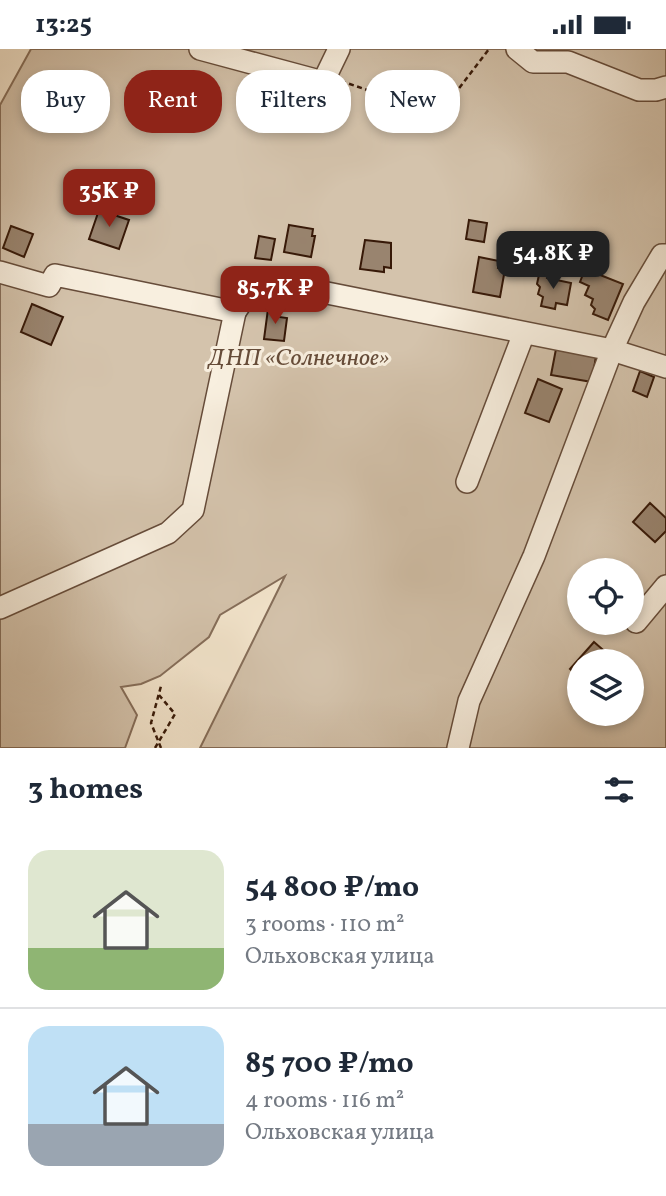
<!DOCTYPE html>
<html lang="en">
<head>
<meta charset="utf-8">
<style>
  body { margin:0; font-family:Vollkorn,serif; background:#f2f2f3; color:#1f2937; height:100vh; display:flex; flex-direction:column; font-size:26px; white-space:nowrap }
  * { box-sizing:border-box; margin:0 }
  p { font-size:23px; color:#747a83 }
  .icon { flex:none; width:38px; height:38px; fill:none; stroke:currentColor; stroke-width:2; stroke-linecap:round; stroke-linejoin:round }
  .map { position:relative; height:699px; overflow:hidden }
  .sheet { display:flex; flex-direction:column; background:#fff; flex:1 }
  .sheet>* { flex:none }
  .hud { position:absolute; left:21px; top:21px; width:625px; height:63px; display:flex; gap:14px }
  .controls { position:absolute; left:567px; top:509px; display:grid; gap:14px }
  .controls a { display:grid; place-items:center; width:77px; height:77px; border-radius:50%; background:#fff; box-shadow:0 4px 10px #0003; font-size:35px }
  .price { position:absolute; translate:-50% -60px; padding:0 16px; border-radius:14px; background:#8f2418; color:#fff; font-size:23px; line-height:46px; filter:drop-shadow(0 2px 4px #0008) }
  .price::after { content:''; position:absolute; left:50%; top:42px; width:21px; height:16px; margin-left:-10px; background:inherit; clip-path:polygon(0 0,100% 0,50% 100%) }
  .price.on { background:#222; color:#fff }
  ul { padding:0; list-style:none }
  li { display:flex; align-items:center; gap:21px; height:175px; padding:0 28px }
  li+li { border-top:2px solid #e0e1e3 }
  li span { display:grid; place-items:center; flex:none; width:196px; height:140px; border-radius:21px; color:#555 }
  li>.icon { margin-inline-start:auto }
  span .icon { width:84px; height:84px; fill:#fffc; stroke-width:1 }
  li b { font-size:30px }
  h2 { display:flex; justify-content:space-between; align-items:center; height:84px; padding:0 28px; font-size:30px }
  .pill { padding:0 24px; border-radius:28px; background:#fff; box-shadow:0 4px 10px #0003; font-size:24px; line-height:63px }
  .pill.on { background:#8f2418; color:#fff }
  .status { display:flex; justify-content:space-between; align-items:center; height:49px; padding:0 35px; background:#fff; direction:ltr }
  .status svg { height:19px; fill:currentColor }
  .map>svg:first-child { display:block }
  .green { fill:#d4c3ac; stroke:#866e5a; stroke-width:2; fill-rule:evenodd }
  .building { fill:#99846f; stroke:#371908; stroke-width:2 }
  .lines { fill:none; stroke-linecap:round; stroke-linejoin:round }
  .minor-casing { stroke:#664c3a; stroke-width:24 }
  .path { stroke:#371908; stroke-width:2.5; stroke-dasharray:5 3.5; stroke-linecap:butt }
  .minor { stroke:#f8efdf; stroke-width:21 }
  .labels { text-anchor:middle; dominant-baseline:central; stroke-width:6; stroke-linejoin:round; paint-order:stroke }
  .park-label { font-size:24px; font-style:italic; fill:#664c39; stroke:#f8efdf }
</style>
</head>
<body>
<div class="status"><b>13:25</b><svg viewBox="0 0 49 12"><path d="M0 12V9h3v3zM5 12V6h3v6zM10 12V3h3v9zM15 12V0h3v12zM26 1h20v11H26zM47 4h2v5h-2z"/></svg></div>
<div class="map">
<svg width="666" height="699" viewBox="0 0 666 699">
  <rect width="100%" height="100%" fill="#f4e6ce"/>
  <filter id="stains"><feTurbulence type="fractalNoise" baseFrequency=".00286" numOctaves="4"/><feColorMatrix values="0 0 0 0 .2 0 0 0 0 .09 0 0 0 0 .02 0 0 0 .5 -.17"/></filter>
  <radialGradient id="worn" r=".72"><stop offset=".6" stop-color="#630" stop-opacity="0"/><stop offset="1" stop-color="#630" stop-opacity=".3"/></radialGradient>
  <path class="green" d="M31,0H666V699H200L285,527L220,566L209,588L160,627L141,635L121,638L137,666L125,699H0V56ZM579,522H632V574H579ZM579,612H632V665H579Z"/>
  <g class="building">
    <polygon points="99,161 129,171 119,200 89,190"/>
    <polygon points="469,171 487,174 484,193 466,190"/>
    <polygon points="289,176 313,180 312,187 315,187 311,208 284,203"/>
    <polygon points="11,177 33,185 24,208 3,199"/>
    <polygon points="259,187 275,190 271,211 255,209"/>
    <polygon points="365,191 391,194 391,219 384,218 384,223 360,220"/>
    <polygon points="479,208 499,212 498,219 505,220 500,248 473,243"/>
    <polygon points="585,220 623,235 608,271 593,265 595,260 591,256 593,250 585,246 589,237 580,233"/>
    <polygon points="540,221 548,222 547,229 571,234 567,256 556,254 555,260 541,257 543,248 538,245 540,238 537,235"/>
    <polygon points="32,255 63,268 51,296 21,283"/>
    <polygon points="268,260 280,262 279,268 287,269 284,292 264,290"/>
    <polygon points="556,300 596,307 592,333 551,326"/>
    <polygon points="640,322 654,328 647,348 633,342"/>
    <polygon points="538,330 562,340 549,373 525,364"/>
    <polygon points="650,454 666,469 666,482 655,493 633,473"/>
    <polygon points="594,593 609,606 603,612 579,612 579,628 570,620"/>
  </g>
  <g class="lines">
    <defs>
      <g id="minor">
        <polyline points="200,0 323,33 339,0"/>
        <polyline points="517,0 533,13 568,13 639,41 656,41 666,38"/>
        <polyline points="0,223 49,237 55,226 235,263 257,230 612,301 666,318"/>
        <polyline points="467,433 524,284"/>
        <polyline points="0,559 168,484 193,461 235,263"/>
        <polyline points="636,573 666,537"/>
        <polyline points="458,699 469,652 534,507 612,301 634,253 662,206 666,206"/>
      </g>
    </defs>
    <use href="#minor" class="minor-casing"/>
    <g class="path">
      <polyline points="341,32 379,45 418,73 425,74 447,55 489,0"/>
      <polyline points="155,699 175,665 159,646"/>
      <polyline points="161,699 151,674 161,637"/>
    </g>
    <use href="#minor" class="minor"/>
  </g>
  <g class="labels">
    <g class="park-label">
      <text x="299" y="310">ДНП «Солнечное»</text>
    </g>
  </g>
  <rect width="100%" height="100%" filter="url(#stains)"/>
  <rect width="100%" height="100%" fill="url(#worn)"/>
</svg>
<div class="controls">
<a><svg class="icon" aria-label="locate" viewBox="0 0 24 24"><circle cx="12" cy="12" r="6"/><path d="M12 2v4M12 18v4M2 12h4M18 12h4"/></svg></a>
<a><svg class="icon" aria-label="layers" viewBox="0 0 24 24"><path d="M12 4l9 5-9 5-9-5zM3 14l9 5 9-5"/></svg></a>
</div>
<b class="price" style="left:109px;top:180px">35K ₽</b>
<b class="price on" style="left:553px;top:242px">54.8K ₽</b>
<b class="price" style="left:275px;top:277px">85.7K ₽</b>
<div class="hud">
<a class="pill">Buy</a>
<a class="pill on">Rent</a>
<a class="pill">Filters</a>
<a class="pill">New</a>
</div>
</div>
<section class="sheet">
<h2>3 homes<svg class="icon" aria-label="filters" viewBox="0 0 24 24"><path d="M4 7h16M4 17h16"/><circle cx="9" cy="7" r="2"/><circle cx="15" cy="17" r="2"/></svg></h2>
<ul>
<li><span style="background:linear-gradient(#dfe7d0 70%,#8fb573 0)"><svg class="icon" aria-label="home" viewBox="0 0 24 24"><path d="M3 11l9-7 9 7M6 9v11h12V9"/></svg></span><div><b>54 800 ₽/mo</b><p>3 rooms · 110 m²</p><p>Ольховская улица</p></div></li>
<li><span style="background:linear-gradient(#bfe0f5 70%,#9aa5b1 0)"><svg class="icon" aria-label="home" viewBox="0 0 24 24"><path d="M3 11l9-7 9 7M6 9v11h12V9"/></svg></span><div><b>85 700 ₽/mo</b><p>4 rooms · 116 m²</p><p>Ольховская улица</p></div></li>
</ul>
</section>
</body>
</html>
